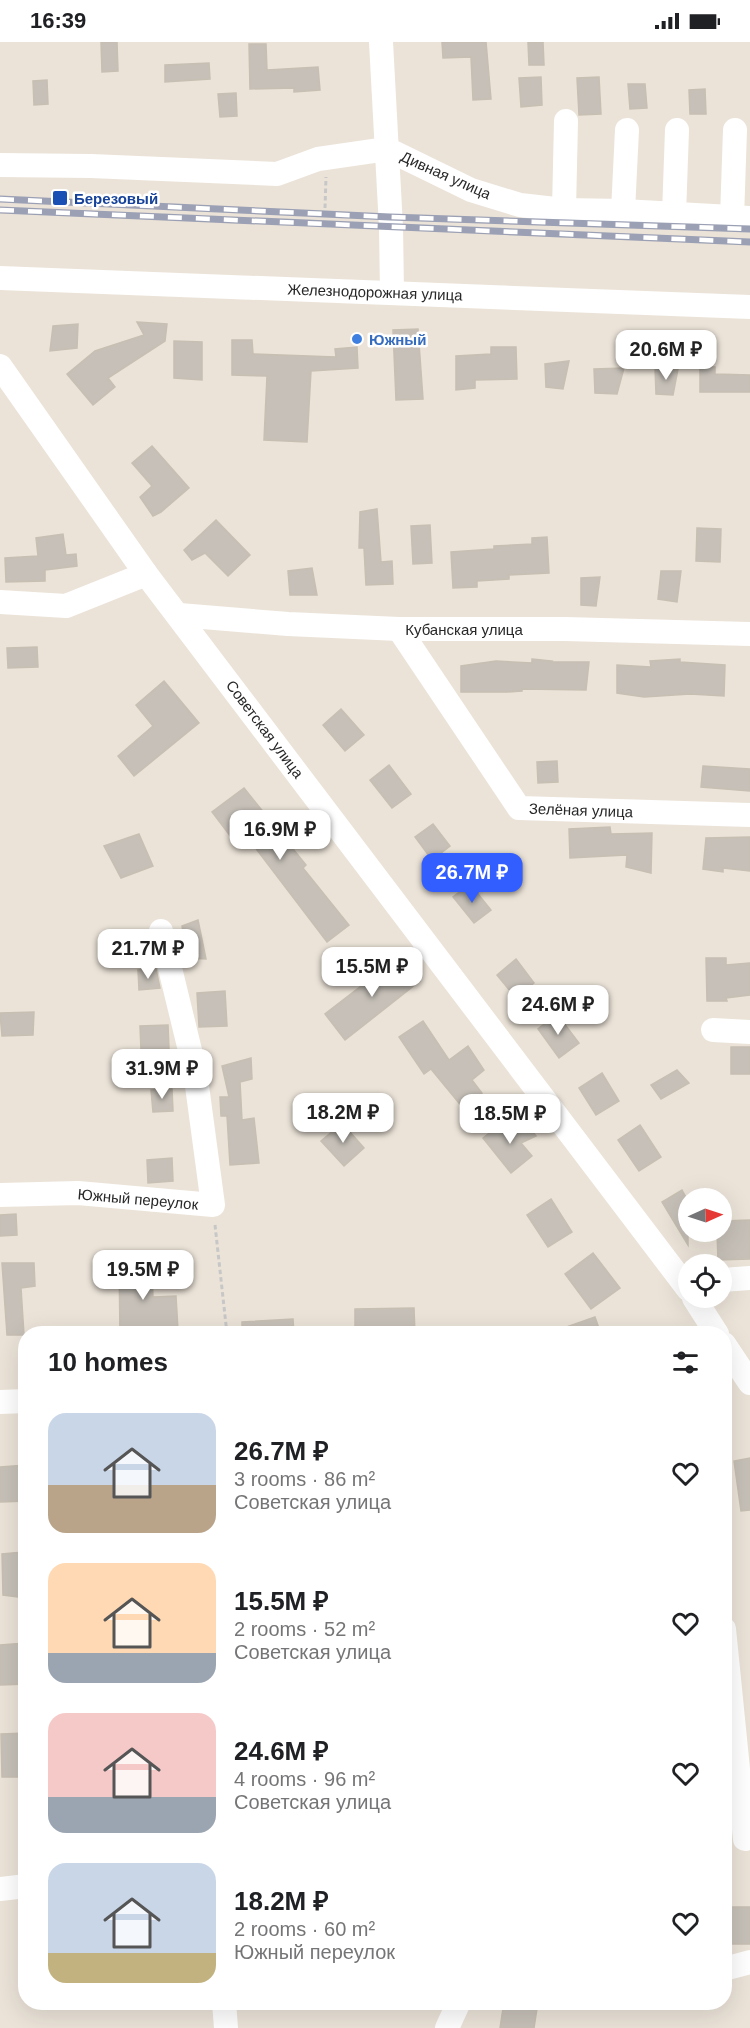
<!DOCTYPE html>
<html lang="en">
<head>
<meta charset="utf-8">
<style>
  body { margin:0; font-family:Arial,sans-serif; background:#f6f6f6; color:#202124; height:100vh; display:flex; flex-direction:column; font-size:22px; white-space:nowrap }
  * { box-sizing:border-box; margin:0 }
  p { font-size:20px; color:#757577 }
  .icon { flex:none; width:33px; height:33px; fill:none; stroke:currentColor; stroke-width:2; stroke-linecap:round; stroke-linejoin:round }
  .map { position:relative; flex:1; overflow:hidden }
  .details { position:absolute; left:18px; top:1284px; width:714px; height:684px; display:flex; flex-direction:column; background:#fff; border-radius:24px; box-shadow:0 6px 24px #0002 }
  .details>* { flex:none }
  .needle { width:39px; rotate:87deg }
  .controls { position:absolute; left:678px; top:1146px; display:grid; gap:12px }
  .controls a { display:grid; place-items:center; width:54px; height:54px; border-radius:50%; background:#fff; box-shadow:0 6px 24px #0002; font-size:30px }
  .price { position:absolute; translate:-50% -51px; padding:0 14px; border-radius:12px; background:#fff; color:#222; font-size:20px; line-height:39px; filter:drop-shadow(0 2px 3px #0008) }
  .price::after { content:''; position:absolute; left:50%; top:36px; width:18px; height:14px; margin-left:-9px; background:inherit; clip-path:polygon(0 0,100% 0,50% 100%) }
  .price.on { background:#325eff; color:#fff }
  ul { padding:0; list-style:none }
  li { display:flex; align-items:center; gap:18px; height:150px; padding:0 30px }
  li span { display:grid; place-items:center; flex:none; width:168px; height:120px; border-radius:18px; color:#555 }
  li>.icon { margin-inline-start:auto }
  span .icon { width:72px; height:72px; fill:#fffc; stroke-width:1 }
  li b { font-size:26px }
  h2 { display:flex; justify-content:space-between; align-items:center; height:72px; padding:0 30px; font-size:26px }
  .status { display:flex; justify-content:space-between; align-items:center; height:42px; padding:0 30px; background:#fff; direction:ltr }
  .status svg { height:16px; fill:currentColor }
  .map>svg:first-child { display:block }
  .building { fill:#c6c0b8; stroke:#c7bfb2; stroke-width:1.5 }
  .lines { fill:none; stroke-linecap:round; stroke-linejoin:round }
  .path { stroke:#c7c7c7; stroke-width:3; stroke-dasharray:4.5 3; stroke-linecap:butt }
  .minor { stroke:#fff; stroke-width:24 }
  .rail-casing { stroke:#9ba0b4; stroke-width:7 }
  .rail { stroke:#fff; stroke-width:4.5; stroke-dasharray:14; stroke-linecap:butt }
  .transit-dot { fill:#1a4fb4; stroke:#fff; stroke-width:2 }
  .shop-dot { fill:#3f7fe0; stroke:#fff; stroke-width:2 }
  .labels { text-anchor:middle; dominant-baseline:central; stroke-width:5; stroke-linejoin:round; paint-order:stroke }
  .street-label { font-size:15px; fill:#282828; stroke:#fff }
  .transit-label { font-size:15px; font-weight:bold; fill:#164399; stroke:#fff; text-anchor:start }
  .shop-label { font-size:15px; font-weight:bold; fill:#366cbe; stroke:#fff; text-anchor:start }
</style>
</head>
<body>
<div class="status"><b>16:39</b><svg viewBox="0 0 49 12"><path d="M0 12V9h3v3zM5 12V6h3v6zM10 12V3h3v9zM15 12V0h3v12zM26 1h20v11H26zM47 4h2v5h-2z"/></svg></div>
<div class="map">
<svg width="750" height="1986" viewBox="0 0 750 1986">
  <rect width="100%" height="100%" fill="#ebe3d8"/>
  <g class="building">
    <polygon points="101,0 117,0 118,29 102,30"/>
    <polygon points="442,0 486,0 491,57 473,58 471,15 443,16"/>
    <polygon points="528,0 543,0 544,23 529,23"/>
    <polygon points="249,2 266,2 267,28 318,25 320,48 294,50 294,46 250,47"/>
    <polygon points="209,21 210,37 165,40 165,23"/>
    <polygon points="541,35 542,63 521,65 519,36"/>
    <polygon points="599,35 601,72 579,73 577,36"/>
    <polygon points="47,38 48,62 34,63 33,39"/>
    <polygon points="628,42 645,42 647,66 630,67"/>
    <polygon points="705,47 706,72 690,72 689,48"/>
    <polygon points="236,51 237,74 220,75 218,52"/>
    <polygon points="137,280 167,282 165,299 108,336 115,345 93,363 67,332 95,309 144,293"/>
    <polygon points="78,282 77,306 50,309 53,284"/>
    <polygon points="418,287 423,357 396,358 393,288"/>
    <polygon points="232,298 252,298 253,312 336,315 335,307 357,305 358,326 311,329 307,400 264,398 267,334 232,333"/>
    <polygon points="174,299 202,300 202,338 174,336"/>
    <polygon points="491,305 516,305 517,337 475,338 475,346 456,348 456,314 491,312"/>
    <polygon points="569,319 563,347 546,345 545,322"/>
    <polygon points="655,325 678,327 673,353 656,352"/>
    <polygon points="700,325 715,325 715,332 750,333 750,350 700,350"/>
    <polygon points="624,326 617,352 595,351 594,327"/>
    <polygon points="152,404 189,446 161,470 153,474 140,455 152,444 132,421"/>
    <polygon points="377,467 381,520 392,519 393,542 366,543 364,506 359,506 360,470"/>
    <polygon points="216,478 250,513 228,534 205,511 192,518 184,508"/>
    <polygon points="430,483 432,521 413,522 411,484"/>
    <polygon points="697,486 721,487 720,520 696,519"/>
    <polygon points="63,492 66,513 76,512 77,524 45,528 45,539 6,540 5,516 38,514 36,496"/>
    <polygon points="547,495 549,531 509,533 509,537 477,539 477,545 453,546 451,510 494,507 494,504 532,502 532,496"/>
    <polygon points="312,526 317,553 290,553 288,529"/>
    <polygon points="661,529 681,529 677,560 658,557"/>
    <polygon points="600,535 596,564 581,563 581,536"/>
    <polygon points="37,605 38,625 8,626 7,606"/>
    <polygon points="532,617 552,619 551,620 589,620 586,648 522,647 522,649 507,650 461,650 461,624 496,619 532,621"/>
    <polygon points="680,617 680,620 725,623 724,654 690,652 644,655 617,651 617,623 651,625 650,619"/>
    <polygon points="164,639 199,681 134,734 118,714 153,684 136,663"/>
    <polygon points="341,667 364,693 345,709 323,683"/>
    <polygon points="557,719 558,740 538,741 537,720"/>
    <polygon points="389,723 411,752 392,766 370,738"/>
    <polygon points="703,724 750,727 750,749 701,745"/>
    <polygon points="244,746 306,823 303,826 349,883 327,900 244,791 234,799 212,770"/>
    <polygon points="433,782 450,804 432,818 415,795"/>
    <polygon points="610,785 611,792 652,791 651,831 626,825 627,813 570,816 569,787"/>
    <polygon points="139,792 153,824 121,836 104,804"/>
    <polygon points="750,795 750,829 723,826 723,830 703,827 706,796"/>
    <polygon points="470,842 491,868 474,881 453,855"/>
    <polygon points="198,878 206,917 188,916 182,884"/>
    <polygon points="399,914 420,939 345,998 325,972 378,931 379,932"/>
    <polygon points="706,916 726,916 726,923 750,921 750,953 726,956 727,959 707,959"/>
    <polygon points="516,917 534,941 516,956 497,933"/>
    <polygon points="156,927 160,946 139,948 138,928"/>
    <polygon points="225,949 227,984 199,985 197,951"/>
    <polygon points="34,970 33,993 2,994 0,971"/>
    <polygon points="557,972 579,1001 559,1016 538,987"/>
    <polygon points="423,979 449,1018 468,1004 484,1028 472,1038 482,1051 463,1066 431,1027 424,1032 399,995"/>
    <polygon points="168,983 169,1007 141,1008 140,984"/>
    <rect x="731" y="1005" width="19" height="27"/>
    <polygon points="251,1016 252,1037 240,1040 242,1078 254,1076 259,1121 230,1123 227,1074 221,1074 220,1055 229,1055 222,1024"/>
    <polygon points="677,1028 689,1041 661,1057 651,1043"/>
    <polygon points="602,1031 619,1059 596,1073 579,1046"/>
    <polygon points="172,1047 173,1069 153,1070 151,1048"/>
    <polygon points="504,1079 514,1093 526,1081 536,1094 521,1101 532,1114 511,1131 483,1096"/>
    <polygon points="342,1081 364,1106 344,1124 321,1099"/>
    <polygon points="640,1083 661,1115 639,1129 618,1098"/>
    <polygon points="172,1116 173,1139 148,1141 147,1118"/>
    <polygon points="682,1148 688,1159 688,1203 662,1160"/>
    <polygon points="551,1157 572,1190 548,1205 527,1173"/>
    <polygon points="16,1172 17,1193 0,1194 0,1173"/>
    <polygon points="750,1178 750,1217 718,1218 717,1190 722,1190 722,1179"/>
    <polygon points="593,1211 620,1246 591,1267 565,1232"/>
    <polygon points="151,1216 153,1255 176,1254 178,1288 154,1290 154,1292 120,1292 119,1218"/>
    <polygon points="2,1221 34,1221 35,1244 21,1246 24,1293 7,1293"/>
    <polygon points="414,1266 415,1292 355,1292 355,1267"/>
    <polygon points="595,1275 601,1292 555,1292 555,1289"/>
    <polygon points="293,1277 294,1292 242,1292 242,1280"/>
    <polygon points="750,1416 750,1468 741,1469 734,1419"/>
    <polygon points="26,1423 26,1459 0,1460 0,1425"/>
    <polygon points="23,1510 25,1556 3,1553 2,1512"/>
    <polygon points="25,1601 26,1642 0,1643 0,1603"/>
    <polygon points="26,1691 26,1735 2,1735 1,1692"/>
    <rect x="724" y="1865" width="26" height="37"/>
    <polygon points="504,1960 538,1960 534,1986 500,1986"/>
  </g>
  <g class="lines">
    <g class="path">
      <polyline points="325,166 326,135"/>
      <polyline points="215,1183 227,1292"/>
    </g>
    <g class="minor">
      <polyline points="381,0 391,185 392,250"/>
      <polyline points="0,123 91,124 277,132 318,117 387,107 471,148 520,163 564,168 623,169 750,176"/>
      <polyline points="564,168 566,79"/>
      <polyline points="623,169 627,88"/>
      <polyline points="674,173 677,88"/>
      <polyline points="732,176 735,88"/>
      <polyline points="0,236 750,265"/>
      <polyline points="0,324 146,532 688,1247"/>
      <polyline points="0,560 66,564 146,532"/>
      <polyline points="179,573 288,582 399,587 565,587 750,592"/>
      <polyline points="399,587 519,766 750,773"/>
      <polyline points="713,988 750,990"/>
      <polyline points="0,1153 78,1151 213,1163 195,1029 161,889"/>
      <polyline points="722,1238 750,1236"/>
      <polyline points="694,1256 717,1292"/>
      <polyline points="724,1302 750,1341"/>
      <polyline points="0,1360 26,1359"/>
      <polyline points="724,1587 745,1797"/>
      <polyline points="0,1847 26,1844"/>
      <polyline points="724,1927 750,1920"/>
      <polyline points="224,1960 226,1986"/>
      <polyline points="447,1986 459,1960"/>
    </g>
    <defs>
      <g id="rail">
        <polyline points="0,157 390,175 750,187"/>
        <polyline points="0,168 750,200"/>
      </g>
    </defs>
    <use href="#rail" class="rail-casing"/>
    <use href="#rail" class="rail"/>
  </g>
  <rect class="transit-dot" x="52" y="148" width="16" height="16" rx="3"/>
  <circle class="shop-dot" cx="357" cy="297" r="6"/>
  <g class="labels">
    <g class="street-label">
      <text transform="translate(446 133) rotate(24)">Дивная улица</text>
      <text transform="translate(375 250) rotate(2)">Железнодорожная улица</text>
      <text x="464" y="587">Кубанская улица</text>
      <text transform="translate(265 687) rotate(53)">Советская улица</text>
      <text transform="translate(581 768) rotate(2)">Зелёная улица</text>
      <text transform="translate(138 1157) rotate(5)">Южный переулок</text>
    </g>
    <g class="transit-label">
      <text x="74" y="156">Березовый</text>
    </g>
    <g class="shop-label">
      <text x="369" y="297">Южный</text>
    </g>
  </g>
</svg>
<div class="controls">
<a><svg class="needle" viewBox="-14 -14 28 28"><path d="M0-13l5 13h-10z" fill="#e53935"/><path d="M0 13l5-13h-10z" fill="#757577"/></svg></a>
<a><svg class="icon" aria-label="locate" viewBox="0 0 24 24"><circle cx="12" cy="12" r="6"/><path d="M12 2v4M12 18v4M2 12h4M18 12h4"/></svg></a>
</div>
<b class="price" style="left:666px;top:339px">20.6M ₽</b>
<b class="price" style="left:280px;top:819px">16.9M ₽</b>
<b class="price on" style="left:472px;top:862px">26.7M ₽</b>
<b class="price" style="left:148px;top:938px">21.7M ₽</b>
<b class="price" style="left:372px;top:956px">15.5M ₽</b>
<b class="price" style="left:558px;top:994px">24.6M ₽</b>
<b class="price" style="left:162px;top:1058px">31.9M ₽</b>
<b class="price" style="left:343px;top:1102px">18.2M ₽</b>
<b class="price" style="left:510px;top:1103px">18.5M ₽</b>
<b class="price" style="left:143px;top:1259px">19.5M ₽</b>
<section class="details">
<h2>10 homes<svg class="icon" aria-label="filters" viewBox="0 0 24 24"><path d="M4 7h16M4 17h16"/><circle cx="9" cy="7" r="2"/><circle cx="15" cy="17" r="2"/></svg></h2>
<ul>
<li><span style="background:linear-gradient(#c9d6e8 60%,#b9a48a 0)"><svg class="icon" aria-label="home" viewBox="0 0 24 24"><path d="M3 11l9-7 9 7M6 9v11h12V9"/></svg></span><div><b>26.7M ₽</b><p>3 rooms · 86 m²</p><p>Советская улица</p></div><svg class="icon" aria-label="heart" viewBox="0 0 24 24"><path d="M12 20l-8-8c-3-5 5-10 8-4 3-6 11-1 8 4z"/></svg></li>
<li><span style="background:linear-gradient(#ffd9b3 75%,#9aa5b1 0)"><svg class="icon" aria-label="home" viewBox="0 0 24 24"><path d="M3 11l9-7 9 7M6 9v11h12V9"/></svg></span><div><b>15.5M ₽</b><p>2 rooms · 52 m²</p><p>Советская улица</p></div><svg class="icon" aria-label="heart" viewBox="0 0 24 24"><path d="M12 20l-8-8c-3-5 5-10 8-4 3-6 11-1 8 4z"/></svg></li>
<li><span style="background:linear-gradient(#f6c9c9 70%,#9aa5b1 0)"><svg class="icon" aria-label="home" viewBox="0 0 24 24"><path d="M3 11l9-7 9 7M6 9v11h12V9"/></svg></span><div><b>24.6M ₽</b><p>4 rooms · 96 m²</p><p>Советская улица</p></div><svg class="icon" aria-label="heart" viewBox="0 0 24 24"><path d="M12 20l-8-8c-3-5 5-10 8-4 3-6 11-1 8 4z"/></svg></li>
<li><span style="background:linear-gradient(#c9d6e8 75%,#c2b280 0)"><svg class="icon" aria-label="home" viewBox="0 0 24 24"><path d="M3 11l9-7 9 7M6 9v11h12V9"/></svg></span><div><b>18.2M ₽</b><p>2 rooms · 60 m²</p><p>Южный переулок</p></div><svg class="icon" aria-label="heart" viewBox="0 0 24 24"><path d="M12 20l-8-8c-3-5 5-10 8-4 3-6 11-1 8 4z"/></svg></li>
</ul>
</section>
</div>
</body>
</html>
